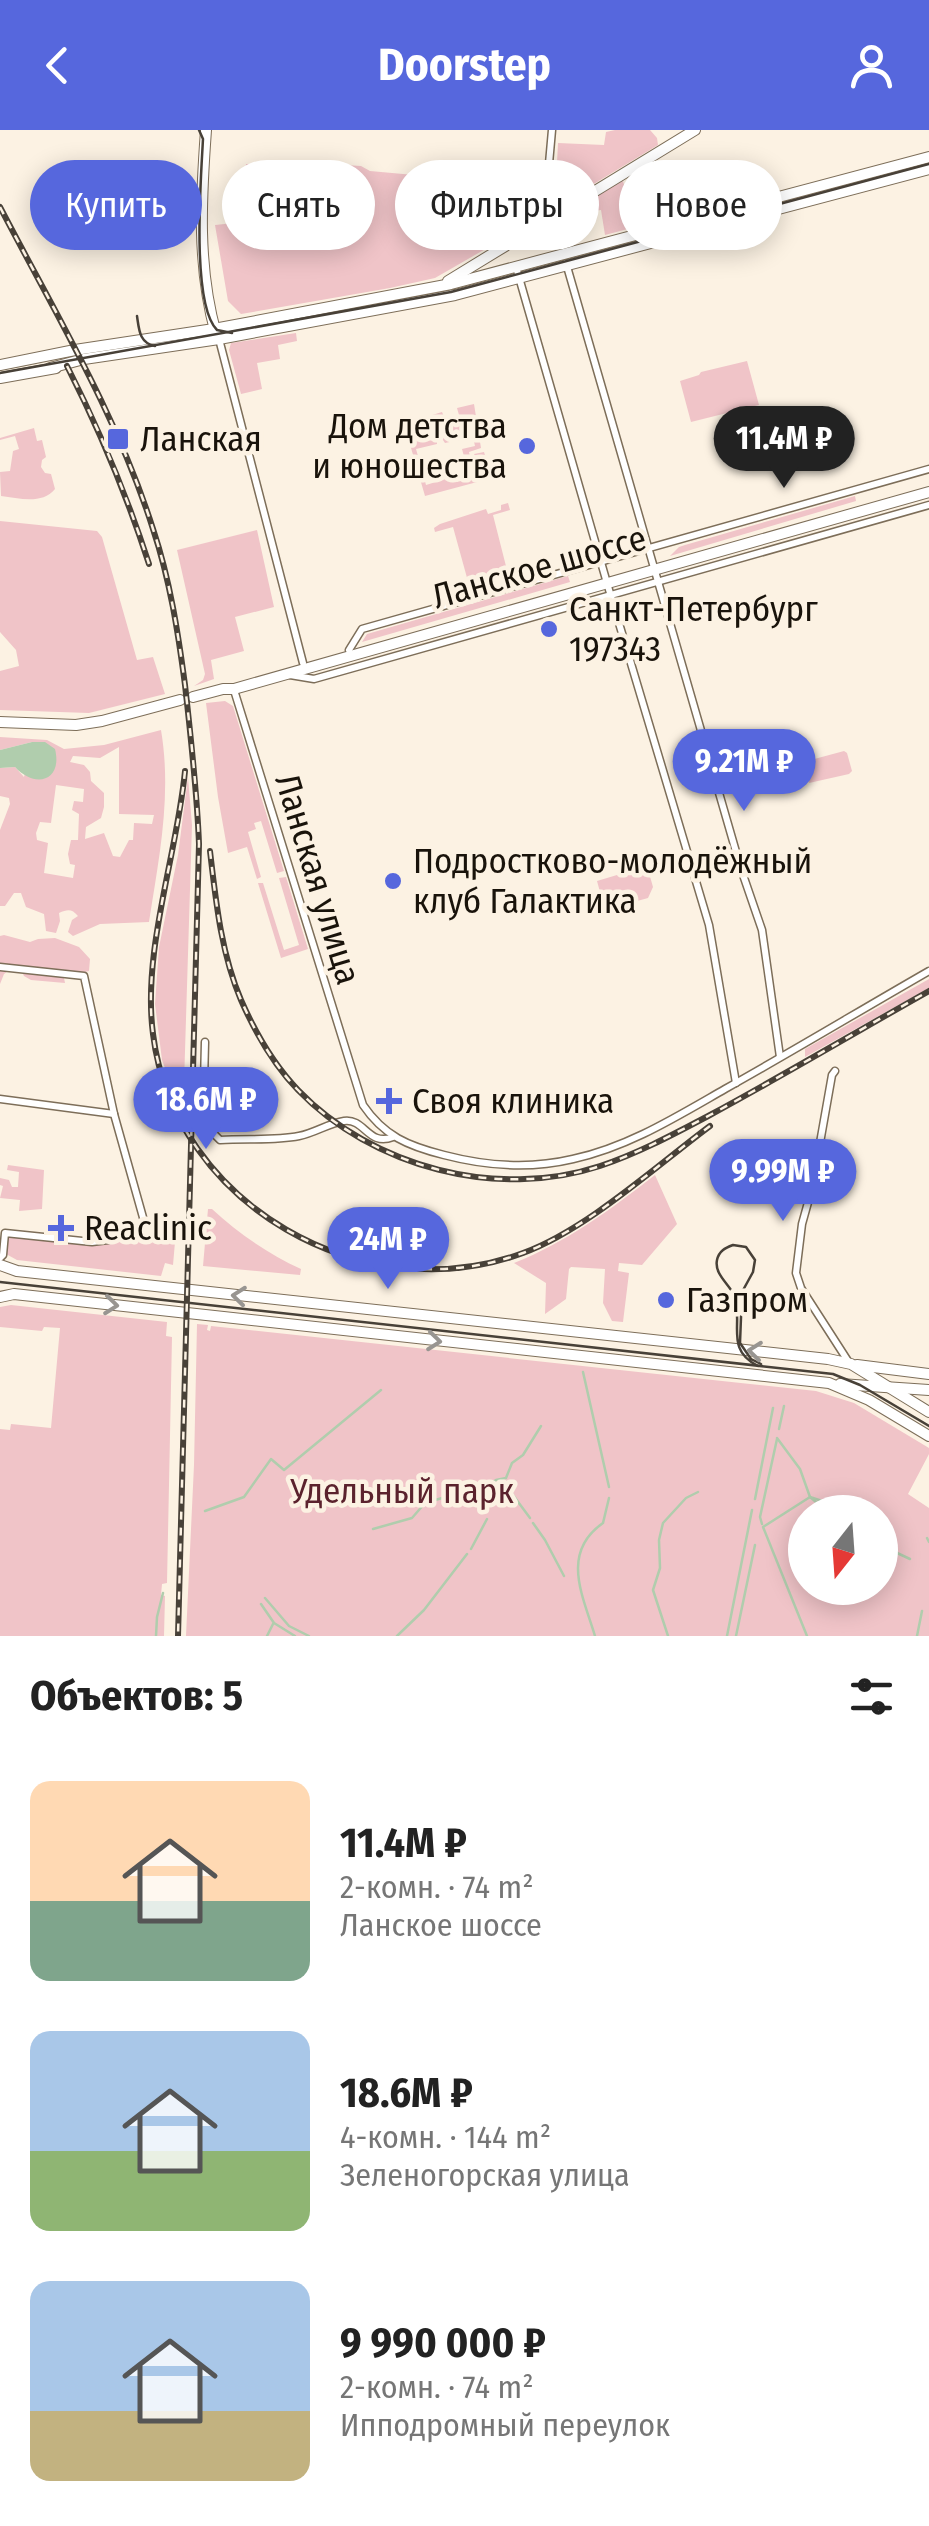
<!DOCTYPE html>
<html lang="ru">
<head>
<meta charset="utf-8">
<style>
  body { margin:0; font-family:"Fira Sans Condensed",sans-serif; background:#f6f6f6; color:#222; height:100vh; display:flex; flex-direction:column; font-size:38px; white-space:nowrap }
  * { box-sizing:border-box; margin:0 }
  p { font-size:32px; color:#767676 }
  .icon { flex:none; width:55px; height:55px; fill:none; stroke:currentColor; stroke-width:2; stroke-linecap:round; stroke-linejoin:round }
  .map { position:relative; height:1506px; overflow:hidden }
  .panel { display:flex; flex-direction:column; background:#fff; flex:1 }
  .panel>* { flex:none }
  .top-card { position:absolute; left:30px; top:30px; width:870px; height:90px; display:flex; gap:20px }
  .needle { width:65px; rotate:197deg }
  .fabs { position:absolute; left:788px; top:1365px; display:grid; gap:20px }
  .fabs a { display:grid; place-items:center; width:110px; height:110px; border-radius:50%; background:#fff; box-shadow:0 5px 25px #0003; font-size:50px }
  .price { position:absolute; translate:-50% -85px; padding:0 22px; border-radius:35px; background:#5667dd; color:#fff; font-size:32px; line-height:65px; filter:drop-shadow(0 2px 5px #0008) }
  .price::after { content:''; position:absolute; left:50%; top:60px; width:30px; height:22px; margin-left:-15px; background:inherit; clip-path:polygon(0 0,100% 0,50% 100%) }
  .price.on { background:#222; color:#fff }
  ul { padding:0; list-style:none }
  li { display:flex; align-items:center; gap:30px; height:250px; padding:0 30px }
  li span { display:grid; place-items:center; flex:none; width:280px; height:200px; border-radius:20px; color:#555 }
  li>.icon { margin-inline-start:auto }
  span .icon { width:120px; height:120px; fill:#fffc; stroke-width:1 }
  li b { font-size:42px }
  h2 { display:flex; justify-content:space-between; align-items:center; height:120px; padding:0 30px; font-size:42px }
  .tag { padding:0 35px; border-radius:45px; background:#fff; box-shadow:0 5px 25px #0003; font-size:35px; line-height:90px }
  .tag.on { background:#5667dd; color:#fff }
  header { display:flex; justify-content:space-between; align-items:center; height:130px; padding:0 30px; background:#5667dd; color:#fff; font-size:45px; font-weight:700 }
  .map>svg:first-child { display:block }
  .green { fill:#f0c4c8; fill-rule:evenodd }
  .water { fill:#b0cdad }
  .lines { fill:none; stroke-linecap:round; stroke-linejoin:round }
  .stream { stroke:#b0cdad; stroke-width:2.5 }
  .street-casing { stroke:#7d6e59; stroke-width:9 }
  .secondary-casing { stroke:#7d6e59; stroke-width:12 }
  .street { stroke:#fff; stroke-width:6 }
  .secondary { stroke:#fff; stroke-width:10 }
  .tram { stroke:#484138; stroke-width:2.5 }
  .rail-casing { stroke:#484138; stroke-width:6 }
  .rail { stroke:#fcf2e3; stroke-width:2.5; stroke-dasharray:8; stroke-linecap:butt }
  .oneway { stroke:#989591 }
  .poi-dot { fill:#5667dd; stroke:#fcf2e3; stroke-width:4 }
  .labels { text-anchor:middle; dominant-baseline:central; stroke-width:9; stroke-linejoin:round; paint-order:stroke }
  .poi-label { font-size:35px; fill:#19130b; stroke:#fcf2e3; text-anchor:start }
  .street-label { font-size:35px; fill:#19130b; stroke:#fcf2e3 }
  .park-label { font-size:35px; fill:#5b222d; stroke:#fcf2e3 }
</style>
</head>
<body>
<header><svg class="icon" aria-label="back" viewBox="0 0 24 24"><path d="M15 5l-7 7 7 7"/></svg>Doorstep<svg class="icon" aria-label="person" viewBox="0 0 24 24"><circle cx="12" cy="8" r="4"/><path d="M4 21q1-7 8-7t8 7"/></svg></header>
<div class="map">
<svg width="929" height="1506" viewBox="0 0 929 1506">
  <rect width="100%" height="100%" fill="#fcf2e3"/>
  <g class="green">
    <polygon points="615,0 650,0 657,8 658,15 559,75 555,72 558,13 604,15 606,2"/>
    <polygon points="281,31 361,36 370,41 491,52 492,75 501,110 435,148 390,158 241,184 228,171 215,95 244,92 242,77 246,34 275,35 274,42 279,42"/>
    <polygon points="623,51 633,89 637,89 639,96 605,105 601,80 594,81 591,67"/>
    <polygon points="540,60 544,81 509,102 497,63 501,64"/>
    <polygon points="296,203 297,211 278,215 280,229 257,233 262,259 241,264 229,220 231,213"/>
    <polygon points="747,231 759,275 691,292 680,251 699,245 701,242"/>
    <polygon points="474,274 481,318 469,322 474,344 469,345 462,319 475,316 473,307 445,313 443,310 406,303 403,294 442,282 445,289 459,285 457,278"/>
    <path d="M34,298L37,311L42,310L46,327L42,330L41,337L45,343L51,344L55,359C42,375 19,368 1,366L0,342L10,341L13,321L19,319L15,306L0,310V308Z"/>
    <polygon points="412,306 437,312 437,314 416,319 426,355 455,346 457,352 480,346 474,324 484,322 492,348 425,366 409,311"/>
    <polygon points="855,366 856,371 670,426 679,417 685,415"/>
    <polygon points="508,373 510,380 493,385 508,444 469,455 453,397 435,402 434,398 440,394 486,379 488,384 501,380 501,375"/>
    <polygon points="0,391 97,401 102,407 137,530 153,527 165,564 89,583 0,580 0,541 19,536 16,520 0,502"/>
    <polygon points="257,400 274,477 235,487 244,521 211,530 214,549 194,556 203,550 205,544 177,420"/>
    <polygon points="568,446 570,452 362,512 367,504"/>
    <polygon points="225,571 233,576 284,741 277,743 261,691 254,693 256,699 248,702 261,747 257,749 247,717 228,723 218,667 206,573"/>
    <path d="M161,600C172,665 159,728 149,792L100,794L73,806L68,802L72,790L78,786C72,779 68,779 59,783L60,791L56,803L46,801L44,784L26,777L21,763H14L5,776H0V700L10,674L9,668L0,666V638L15,637L24,647L32,612L0,620V607L47,610L64,619L104,615ZM119,617V684L154,685L152,694L134,693L133,710H129L120,727L113,726L104,703L85,709L86,697L101,688L104,677V663L91,651L90,642L84,635L70,632L73,626L100,628ZM56,655L84,659L83,672L74,671L72,680L79,684L78,710H71L68,724L70,734L75,735L73,748L44,743L48,713L37,710L36,703L40,692L51,693Z"/>
    <polygon points="844,621 847,623 852,641 849,644 809,653 804,636 807,631"/>
    <polygon points="188,647 192,695 183,986 162,930 155,874 159,817 178,725"/>
    <polygon points="647,736 653,757 648,768 605,780 597,751"/>
    <polygon points="286,747 308,819 281,828 258,753 263,753 284,820 299,815 279,748"/>
    <polygon points="4,805 30,812 38,809 55,808 79,817 90,829 89,841 81,843 70,841 64,848 65,853 31,850 24,846 20,838 13,837 4,844 0,854 0,806"/>
    <polygon points="929,849 929,858 805,927 805,919"/>
    <polygon points="8,1035 44,1040 42,1079 19,1081 20,1070 0,1068 3,1056 0,1055 0,1048 9,1050 12,1057 18,1057 19,1042 7,1040"/>
    <path d="M655,1045L677,1094L642,1135L619,1133L618,1141L629,1143L623,1192L612,1191L603,1173L605,1139L571,1137L569,1139L566,1169L545,1184L546,1153L514,1133C567,1112 610,1080 655,1045Z"/>
    <path d="M208,1079H212C238,1103 268,1124 301,1139L300,1145L203,1136Z"/>
    <polygon points="138,1102 147,1110 175,1112 173,1135 165,1133 161,1146 17,1130 6,1124 7,1106 91,1115 110,1113"/>
    <polygon points="11,1175 167,1192 166,1206 172,1207 167,1453 162,1454 161,1465 165,1466 164,1506 0,1506 0,1299 10,1300 11,1294 51,1298 60,1198 44,1197 42,1201 0,1197 0,1177"/>
    <path d="M197,1194L208,1195L207,1200L210,1201L211,1196L816,1261L854,1273L929,1318V1324L908,1364L929,1378V1506H186L194,1335ZM805,1382H880V1458H805Z"/>
  </g>
  <g class="water">
    <path d="M260,53H271L280,58L298,53C308,68 306,102 282,101C278,94 278,85 271,75L272,69C261,67 262,74 253,62L256,54Z"/>
    <path d="M32,612H45L55,619C63,651 35,659 15,637L0,638V620Z"/>
  </g>
  <g class="lines">
    <g class="stream">
      <polyline points="583,1242 609,1357"/>
      <polyline points="779,1299 784,1276"/>
      <polyline points="777,1308 800,1339 810,1367 855,1382"/>
      <polyline points="510,1361 530,1388"/>
      <polyline points="755,1369 773,1278"/>
      <polyline points="489,1376 490,1371 495,1365"/>
      <polyline points="205,1381 244,1367 271,1329 284,1340 381,1260"/>
      <polyline points="880,1391 881,1392"/>
      <polyline points="533,1393 545,1410 564,1446"/>
      <polyline points="762,1394 760,1387 777,1309"/>
      <polyline points="373,1399 412,1388 425,1373 449,1366 466,1356 483,1360 496,1350 506,1348 512,1333 523,1325 541,1296"/>
      <polyline points="927,1408 929,1412"/>
      <polyline points="880,1415 910,1429"/>
      <polyline points="471,1419 487,1389"/>
      <polyline points="265,1468 289,1496 309,1506"/>
      <polyline points="261,1474 274,1493 295,1506"/>
      <polyline points="156,1506 157,1487 163,1463"/>
      <polyline points="267,1506 273,1494"/>
      <polyline points="397,1506 424,1480 467,1424"/>
      <path d="M595,1506C583,1466 560,1423 603,1393L609,1368"/>
      <polyline points="668,1506 653,1460 660,1438 659,1410 663,1393 686,1368 698,1362"/>
      <polyline points="727,1506 752,1380"/>
      <polyline points="736,1506 755,1415"/>
      <polyline points="807,1506 763,1397 810,1367 828,1382"/>
      <polyline points="917,1506 922,1481"/>
    </g>
    <defs>
      <g id="street">
        <polyline points="552,0 547,56 553,86"/>
        <polyline points="566,133 741,739 762,800 780,927"/>
        <polyline points="516,137 607,453 709,795 736,953"/>
        <polyline points="219,209 303,533"/>
        <polyline points="349,520 362,499 929,339"/>
        <polyline points="290,545 314,549 929,375"/>
        <path d="M234,560L363,975C384,1006 408,1016 444,1025C486,1036 531,1039 573,1029C628,1017 676,987 725,959C793,921 861,880 929,841"/>
        <polyline points="0,837 84,846 114,984 144,1091 141,1098 108,1110 92,1112 5,1103 3,1125 0,1128"/>
        <path d="M205,912L203,993L220,1010C245,1008 274,1011 299,1006C315,1003 329,993 344,991C365,988 368,1017 393,1007"/>
        <polyline points="835,941 832,945 812,1058 802,1094 796,1143 801,1158 848,1231"/>
        <polyline points="0,969 114,984"/>
      </g>
      <g id="secondary">
        <path d="M206,0C201,69 197,136 216,204"/>
        <polyline points="448,151 695,0"/>
        <polyline points="0,235 75,220 214,199 451,154 929,27"/>
        <polyline points="50,238 84,229 219,209 455,165 929,39"/>
        <polyline points="0,248 56,238"/>
        <polyline points="193,567 223,559 234,559 929,362"/>
        <polyline points="0,592 76,595 102,591 180,570"/>
        <polyline points="0,1135 17,1141 828,1229 851,1234 929,1282"/>
        <polyline points="0,1167 14,1164 829,1253 869,1270 929,1306"/>
        <polyline points="857,1235 929,1244"/>
        <polyline points="840,1254 929,1260"/>
      </g>
    </defs>
    <use href="#street" class="street-casing"/>
    <use href="#secondary" class="secondary-casing"/>
    <use href="#street" class="street"/>
    <use href="#secondary" class="secondary"/>
    <g class="tram">
      <path d="M199,0L203,9C201,48 191,174 217,200L232,203"/>
      <path d="M137,186C139,199 139,213 155,216"/>
      <polyline points="0,243 451,162 929,34"/>
      <polyline points="0,1152 833,1244 860,1255 929,1296"/>
      <path d="M758,1236C724,1219 744,1193 734,1165C729,1154 714,1144 717,1130C719,1121 725,1118 733,1115L746,1117L755,1130L753,1142L742,1162L740,1213L751,1229L761,1234"/>
    </g>
    <defs>
      <g id="rail">
        <path d="M0,77C55,183 117,285 153,399C170,450 178,502 185,555C191,608 197,661 199,714L178,1506"/>
        <path d="M67,236C101,303 126,363 149,434"/>
        <path d="M185,641C177,725 142,821 153,904C174,1074 363,1182 523,1123C586,1100 655,1037 710,996"/>
        <path d="M210,721C216,772 221,823 241,870C255,902 273,934 298,960C372,1037 497,1070 600,1036C639,1023 674,1004 710,985C784,945 856,902 929,861"/>
      </g>
    </defs>
    <use href="#rail" class="rail-casing"/>
    <use href="#rail" class="rail"/>
  </g>
  <defs><path id="oneway-chevron" d="M-2-3.5L2.5 0L-2 3.5" fill="none" stroke-width="1.6" stroke-linecap="round" stroke-linejoin="round" transform="scale(2.5)"/></defs>
  <g class="oneway">
    <use href="#oneway-chevron" transform="translate(239 1166) rotate(-174)"/>
    <use href="#oneway-chevron" transform="translate(111 1175) rotate(6)"/>
    <use href="#oneway-chevron" transform="translate(434 1211) rotate(6)"/>
    <use href="#oneway-chevron" transform="translate(755 1221) rotate(-174)"/>
  </g>
  <g class="poi-dot">
    <rect x="106" y="297" width="24" height="24" rx="5"/>
    <circle cx="527" cy="316" r="10"/>
    <circle cx="549" cy="499" r="10"/>
    <circle cx="393" cy="751" r="10"/>
    <path d="M384 956h10v10h10v10h-10v10h-10v-10h-10v-10h10z"/>
    <path d="M56 1083h10v10h10v10h-10v10h-10v-10h-10v-10h10z"/>
    <circle cx="666" cy="1170" r="10"/>
  </g>
  <g class="labels">
    <g class="poi-label">
      <text x="507" y="296" text-anchor="end">Дом детства<tspan x="507" dy="40">и юношества</tspan></text>
      <text x="140" y="309">Ланская</text>
      <text x="569" y="479">Санкт-Петербург<tspan x="569" dy="40">197343</tspan></text>
      <text x="413" y="731">Подростково-молодёжный<tspan x="413" dy="40">клуб Галактика</tspan></text>
      <text x="412" y="971">Своя клиника</text>
      <text x="84" y="1098">Reaclinic</text>
      <text x="686" y="1170">Газпром</text>
    </g>
    <g class="street-label">
      <text transform="translate(539 437) rotate(-16)">Ланское шоссе</text>
      <text transform="translate(318 749) rotate(73)">Ланская улица</text>
    </g>
    <g class="park-label">
      <text x="402" y="1361">Удельный парк</text>
    </g>
  </g>
</svg>
<div class="fabs">
<a><svg class="needle" viewBox="-14 -14 28 28"><path d="M0-13l5 13h-10z" fill="#e53935"/><path d="M0 13l5-13h-10z" fill="#767676"/></svg></a>
</div>
<b class="price on" style="left:784px;top:361px">11.4M ₽</b>
<b class="price" style="left:744px;top:684px">9.21M ₽</b>
<b class="price" style="left:206px;top:1022px">18.6M ₽</b>
<b class="price" style="left:783px;top:1094px">9.99M ₽</b>
<b class="price" style="left:388px;top:1162px">24M ₽</b>
<div class="top-card">
<a class="tag on">Купить</a>
<a class="tag">Снять</a>
<a class="tag">Фильтры</a>
<a class="tag">Новое</a>
</div>
</div>
<section class="panel">
<h2>Объектов: 5<svg class="icon" aria-label="filters" viewBox="0 0 24 24"><path d="M4 7h16M4 17h16"/><circle cx="9" cy="7" r="2"/><circle cx="15" cy="17" r="2"/></svg></h2>
<ul>
<li><span style="background:linear-gradient(#ffd9b3 60%,#7fa58c 0)"><svg class="icon" aria-label="home" viewBox="0 0 24 24"><path d="M3 11l9-7 9 7M6 9v11h12V9"/></svg></span><div><b>11.4M ₽</b><p>2-комн. · 74 m²</p><p>Ланское шоссе</p></div></li>
<li><span style="background:linear-gradient(#a9c7e8 60%,#8fb573 0)"><svg class="icon" aria-label="home" viewBox="0 0 24 24"><path d="M3 11l9-7 9 7M6 9v11h12V9"/></svg></span><div><b>18.6M ₽</b><p>4-комн. · 144 m²</p><p>Зеленогорская улица</p></div></li>
<li><span style="background:linear-gradient(#a9c7e8 65%,#c2b280 0)"><svg class="icon" aria-label="home" viewBox="0 0 24 24"><path d="M3 11l9-7 9 7M6 9v11h12V9"/></svg></span><div><b>9 990 000 ₽</b><p>2-комн. · 74 m²</p><p>Ипподромный переулок</p></div></li>
</ul>
</section>
</body>
</html>
